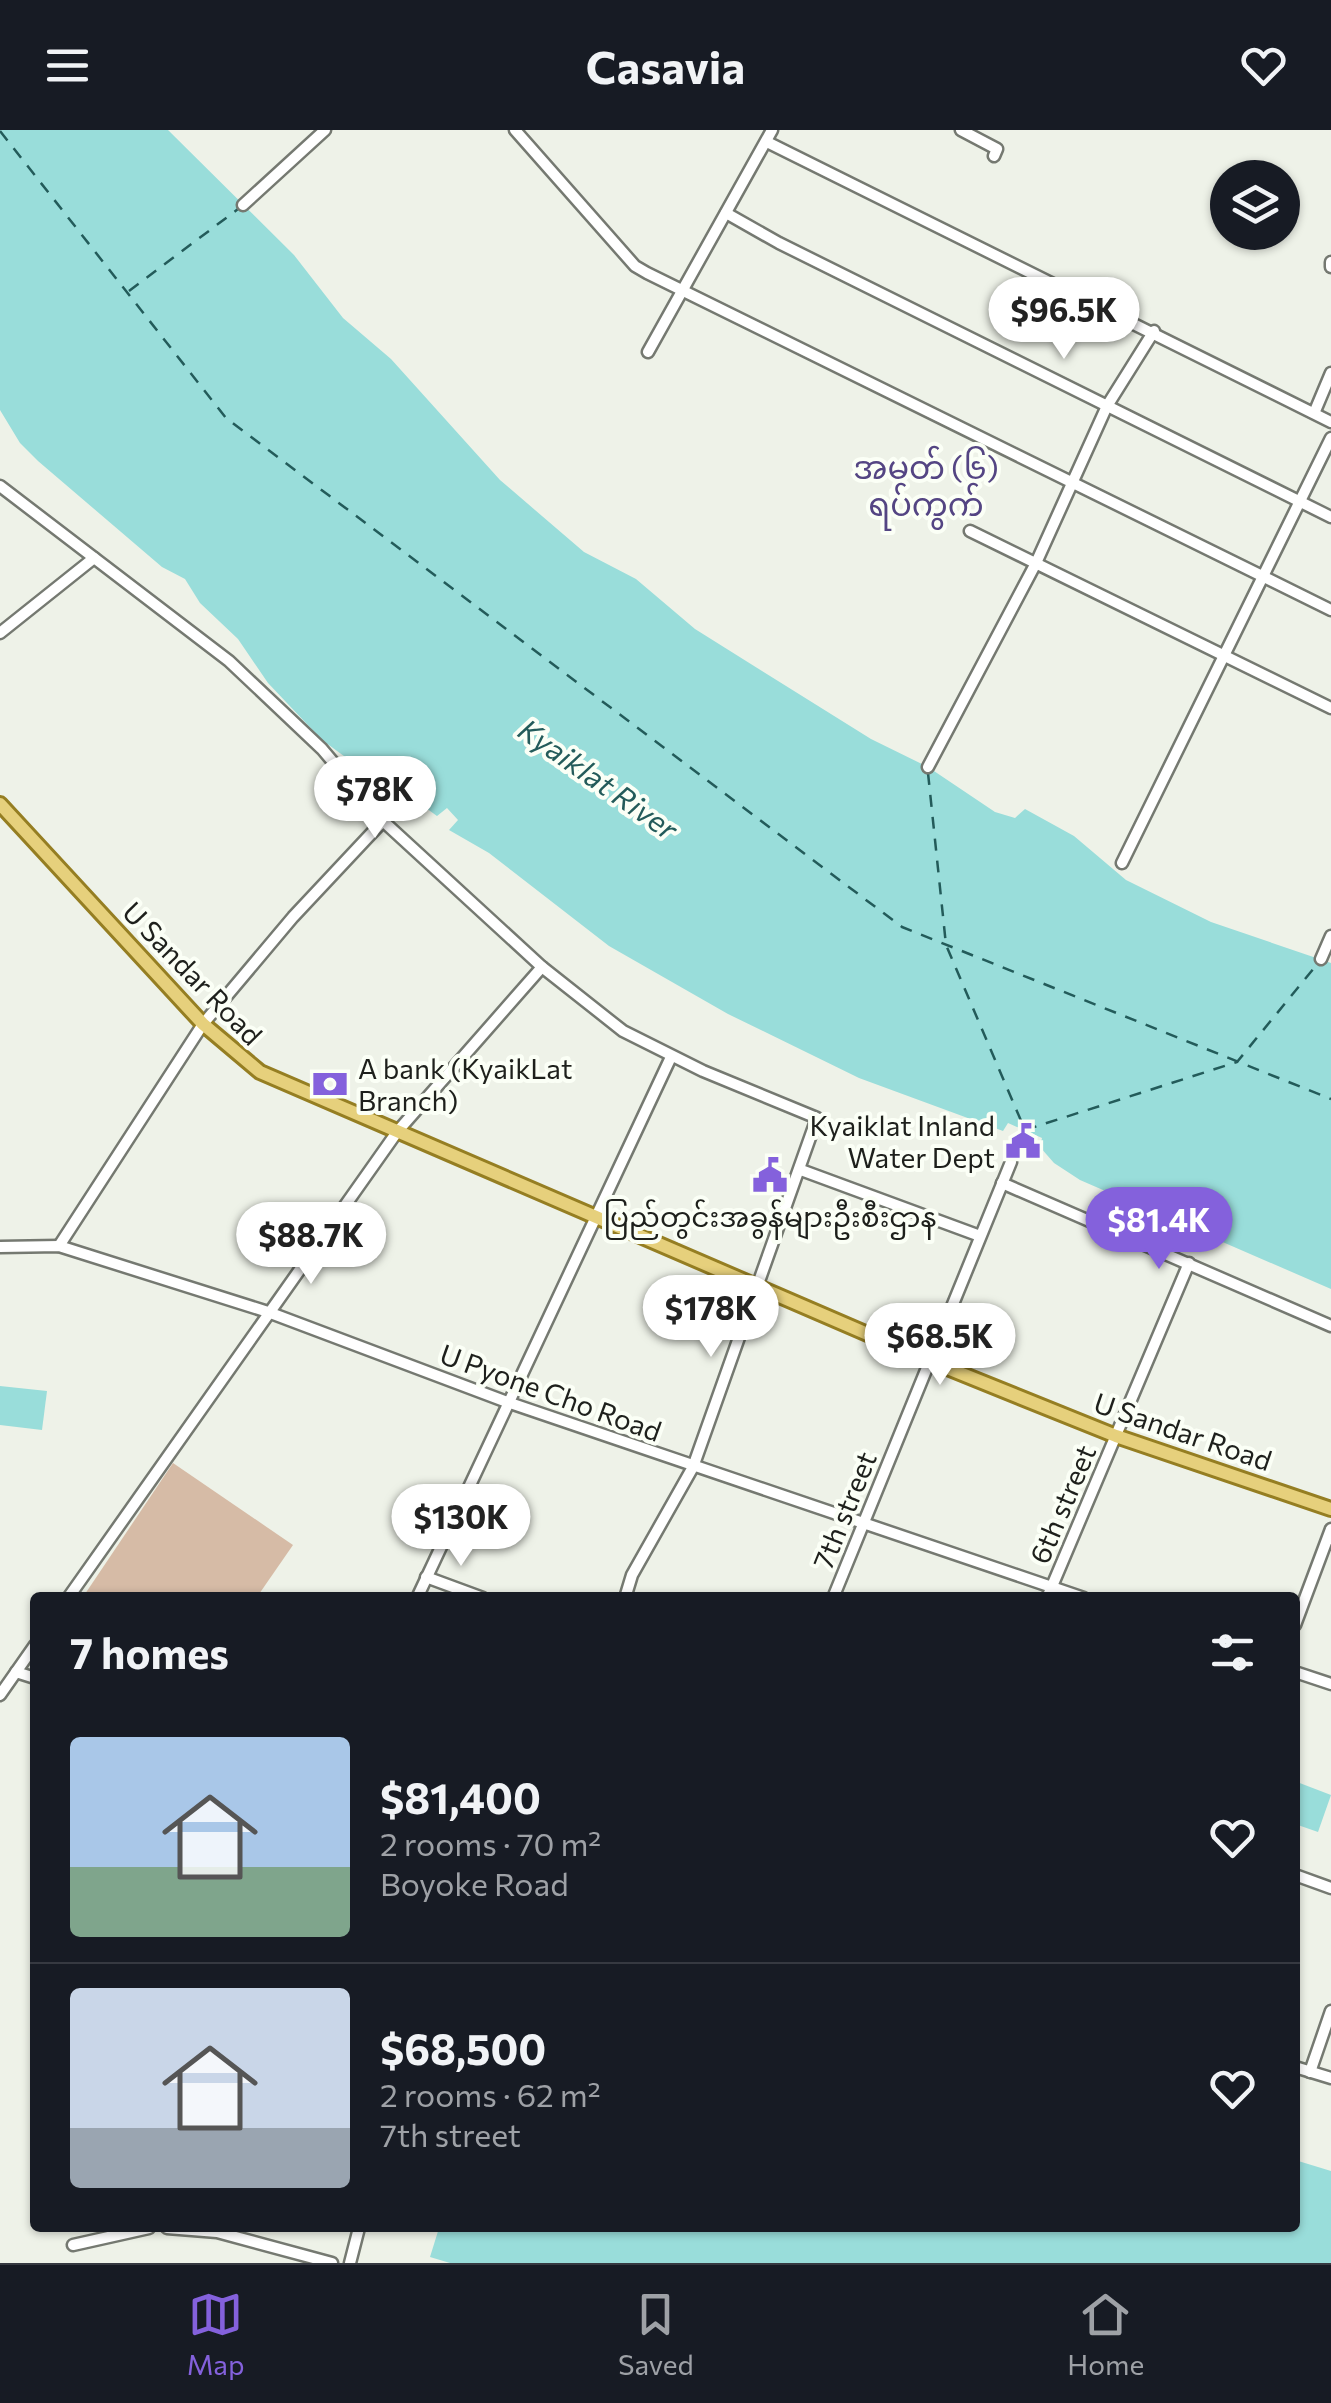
<!DOCTYPE html>
<html lang="en">
<head>
<meta charset="utf-8">
<style>
  body { margin:0; font-family:Commissioner,"Noto Sans Myanmar",sans-serif; background:#242831; color:#f1f3f6; height:100vh; display:flex; flex-direction:column; font-size:38px; white-space:nowrap }
  * { box-sizing:border-box; margin:0 }
  p { font-size:32px; color:#9ea1a6 }
  .icon { flex:none; width:55px; height:55px; fill:none; stroke:currentColor; stroke-width:2; stroke-linecap:round; stroke-linejoin:round }
  .map { position:relative; flex:1; overflow:hidden }
  .details { position:absolute; left:30px; top:1462px; width:1270px; height:640px; display:flex; flex-direction:column; background:#171b24; border-radius:10px; box-shadow:0 2px 8px #0004 }
  .details>* { flex:none }
  .controls { position:absolute; left:1210px; top:30px; display:grid; gap:20px }
  .controls a { display:grid; place-items:center; width:90px; height:90px; border-radius:50%; background:#171b24; box-shadow:0 2px 8px #0004; font-size:50px }
  .price { position:absolute; translate:-50% -85px; padding:0 22px; border-radius:35px; background:#fff; color:#222; font-size:32px; line-height:65px; filter:drop-shadow(0 2px 5px #0008) }
  .price::after { content:''; position:absolute; left:50%; top:60px; width:30px; height:22px; margin-left:-15px; background:inherit; clip-path:polygon(0 0,100% 0,50% 100%) }
  .price.active { background:#8461dc; color:#fff }
  ul { padding:0; list-style:none }
  li { display:flex; align-items:center; gap:30px; height:250px; padding:0 40px }
  li+li { border-top:2px solid #363941 }
  li span { display:grid; place-items:center; flex:none; width:280px; height:200px; border-radius:10px; color:#555 }
  li>.icon { margin-inline-start:auto }
  span .icon { width:120px; height:120px; fill:#fffc; stroke-width:1 }
  li b { font-size:42px }
  h2 { display:flex; justify-content:space-between; align-items:center; height:120px; padding:0 40px; font-size:42px }
  header { display:flex; justify-content:space-between; align-items:center; height:130px; padding:0 40px; background:#171b24; font-size:45px; font-weight:700 }
  .dock { display:flex; justify-content:space-around; align-items:center; height:140px; border-top:2px solid #363941; background:#171b24; font-size:28px; color:#9ea1a6 }
  .dock a { display:grid; justify-items:center; gap:5px }
  .dock .active { color:#8461dc }
  .map>svg:first-child { display:block }
  .green { fill:#d6bba6 }
  .water { fill:#99ddda }
  .lines { fill:none; stroke-linecap:round; stroke-linejoin:round }
  .ferry { stroke:#235b5a; stroke-width:2.5; stroke-dasharray:12 10; stroke-linecap:butt }
  .minor-casing { stroke:#757971; stroke-width:15 }
  .major-casing { stroke:#957e22; stroke-width:18 }
  .minor { stroke:#fff; stroke-width:10 }
  .major { stroke:#e6d07c; stroke-width:12 }
  .labels { text-anchor:middle; dominant-baseline:central; stroke-width:8; stroke-linejoin:round; paint-order:stroke }
  .street-label { font-size:28px; fill:#1e201c; stroke:#fbfff6 }
  .poi-label { font-size:28px; fill:#1e201c; stroke:#fbfff6; text-anchor:start }
  .water-label { font-size:30px; font-style:italic; fill:#235b5a; stroke:#fbfff6 }
  .quarter-label { font-size:32px; fill:#544583; stroke:#fbfff6 }
</style>
</head>
<body>
<header><svg class="icon" aria-label="menu" viewBox="0 0 24 24"><path d="M4 6h16M4 12h16M4 18h16"/></svg>Casavia<svg class="icon" aria-label="heart" viewBox="0 0 24 24"><path d="M12 20l-8-8c-3-5 5-10 8-4 3-6 11-1 8 4z"/></svg></header>
<div class="map">
<svg width="1331" height="2133" viewBox="0 0 1331 2133">
  <rect width="100%" height="100%" fill="#eef2e8"/>
  <polygon class="green" points="173,1333 293,1415 257,1467 83,1467"/>
  <g class="water">
    <polygon points="0,0 168,0 294,125 343,188 391,229 500,350 584,422 636,449 695,499 871,609 928,637 995,682 1015,688 1025,679 1074,706 1126,750 1211,792 1331,833 1331,1159 1080,1050 1054,1033 1040,1017 1042,1008 1008,993 1003,1001 859,948 728,884 609,816 489,723 449,700 458,690 447,678 437,686 419,673 400,667 322,610 268,553 238,509 200,473 185,449 162,437 38,331 20,313 0,280"/>
    <polygon points="0,1256 47,1261 42,1300 0,1295"/>
    <polygon points="1297,1652 1331,1665 1318,1702 1295,1694"/>
    <polygon points="1295,2030 1331,2041 1331,2133 450,2133 430,2127 439,2098 1295,2098"/>
  </g>
  <g class="lines">
    <g class="ferry">
      <polyline points="0,1 226,288 902,797 1331,969"/>
      <polyline points="129,161 238,79"/>
      <polyline points="928,643 946,815 1025,1000 1237,932 1319,832"/>
    </g>
    <defs>
      <g id="minor">
        <polyline points="515,0 635,136 647,143 1331,480"/>
        <polyline points="961,0 997,19 994,26"/>
        <polyline points="767,12 1331,292"/>
        <polyline points="243,75 325,0"/>
        <polyline points="726,83 779,113 1331,387"/>
        <polyline points="1331,132 1331,137"/>
        <polyline points="648,222 772,0"/>
        <polyline points="1315,281 1331,243"/>
        <polyline points="0,356 229,531 322,619 383,691 542,837 623,901 703,941 817,988 693,1337 632,1445 625,1468"/>
        <polyline points="970,401 1331,578"/>
        <polyline points="0,503 94,428"/>
        <polyline points="928,637 1036,433 1107,276 1154,201"/>
        <polyline points="1122,733 1331,308"/>
        <polyline points="1321,829 1331,806"/>
        <polyline points="801,1040 980,1106"/>
        <polyline points="1002,1053 1331,1196"/>
        <polyline points="59,1116 203,894 293,787 383,691"/>
        <polyline points="0,1117 59,1116 268,1182 507,1272 1084,1468"/>
        <polyline points="426,1447 483,1468"/>
        <polyline points="68,1468 397,1002 542,837"/>
        <polyline points="417,1468 671,927"/>
        <polyline points="833,1468 1011,1032"/>
        <polyline points="1047,1468 1189,1133"/>
        <polyline points="1295,1495 1331,1399"/>
        <polyline points="16,1542 35,1548"/>
        <polyline points="1295,1542 1331,1554"/>
        <polyline points="0,1565 35,1515"/>
        <polyline points="1295,1745 1331,1758"/>
        <polyline points="1295,1937 1331,1948"/>
        <polyline points="1310,1942 1331,1881"/>
        <polyline points="167,2098 217,2102 332,2133"/>
        <polyline points="73,2115 149,2098"/>
        <polyline points="350,2133 359,2098"/>
      </g>
      <polyline id="major" points="0,674 203,894 260,942 930,1231 1116,1306 1331,1379"/>
    </defs>
    <use href="#minor" class="minor-casing"/>
    <use href="#major" class="major-casing"/>
    <use href="#minor" class="minor"/>
    <use href="#major" class="major"/>
  </g>
  <defs>
    <symbol id="bank-bare" viewBox="-9 -9 18 18"><path d="M-6-4H6V4H-6ZM0-2.3a2.3 2.3 0 1 0 0 4.6a2.3 2.3 0 1 0 0-4.6Z" fill="#8461dc" stroke="#fbfff6" stroke-width="2.5" paint-order="stroke"/></symbol>
    <symbol id="civic-bare" viewBox="-9 -9 18 18"><path d="M-.6-6.5H3V-4.5H.6V-3L4-1V1h2V6H-6V1h2V-1L-.6-3ZM-1.2 2.5V6h2.4V2.5Z" fill="#8461dc" stroke="#fbfff6" stroke-width="2.5" paint-order="stroke"/></symbol>
  </defs>
  <g fill-rule="evenodd">
    <use href="#bank-bare" x="305" y="929" width="50" height="50"/>
    <use href="#civic-bare" x="998" y="986" width="50" height="50"/>
    <use href="#civic-bare" x="745" y="1020" width="50" height="50"/>
  </g>
  <g class="labels">
    <g class="street-label">
      <text transform="translate(193 843) rotate(46)">U Sandar Road</text>
      <text transform="translate(551 1262) rotate(20)">U Pyone Cho Road</text>
      <text transform="translate(1183 1301) rotate(19)">U Sandar Road</text>
      <text transform="translate(1062 1374) rotate(-67)">6th street</text>
      <text transform="translate(844 1380) rotate(-68)">7th street</text>
    </g>
    <g class="poi-label">
      <text x="358" y="938">A bank (KyaikLat<tspan x="358" dy="32">Branch)</tspan></text>
      <text x="995" y="995" text-anchor="end">Kyaiklat Inland<tspan x="995" dy="32">Water Dept</tspan></text>
      <text x="770" y="1086" text-anchor="middle">ပြည်တွင်းအခွန်များဦးစီးဌာန</text>
    </g>
    <g class="water-label">
      <text transform="translate(599 648) rotate(35)">Kyaiklat River</text>
    </g>
    <g class="quarter-label">
      <text x="926" y="336">အမှတ် (၆)<tspan x="926" dy="37">ရပ်ကွက်</tspan></text>
    </g>
  </g>
</svg>
<div class="controls">
<a><svg class="icon" aria-label="layers" viewBox="0 0 24 24"><path d="M12 4l9 5-9 5-9-5zM3 14l9 5 9-5"/></svg></a>
</div>
<b class="price" style="left:1064px;top:232px">$96.5K</b>
<b class="price" style="left:375px;top:711px">$78K</b>
<b class="price active" style="left:1159px;top:1142px">$81.4K</b>
<b class="price" style="left:311px;top:1157px">$88.7K</b>
<b class="price" style="left:711px;top:1230px">$178K</b>
<b class="price" style="left:940px;top:1258px">$68.5K</b>
<b class="price" style="left:461px;top:1439px">$130K</b>
<section class="details">
<h2>7 homes<svg class="icon" aria-label="filters" viewBox="0 0 24 24"><path d="M4 7h16M4 17h16"/><circle cx="9" cy="7" r="2"/><circle cx="15" cy="17" r="2"/></svg></h2>
<ul>
<li><span style="background:linear-gradient(#a9c7e8 65%,#7fa58c 0)"><svg class="icon" aria-label="home" viewBox="0 0 24 24"><path d="M3 11l9-7 9 7M6 9v11h12V9"/></svg></span><div><b>$81,400</b><p>2 rooms · 70 m²</p><p>Boyoke Road</p></div><svg class="icon" aria-label="heart" viewBox="0 0 24 24"><path d="M12 20l-8-8c-3-5 5-10 8-4 3-6 11-1 8 4z"/></svg></li>
<li><span style="background:linear-gradient(#c9d6e8 70%,#9aa5b1 0)"><svg class="icon" aria-label="home" viewBox="0 0 24 24"><path d="M3 11l9-7 9 7M6 9v11h12V9"/></svg></span><div><b>$68,500</b><p>2 rooms · 62 m²</p><p>7th street</p></div><svg class="icon" aria-label="heart" viewBox="0 0 24 24"><path d="M12 20l-8-8c-3-5 5-10 8-4 3-6 11-1 8 4z"/></svg></li>
</ul>
</section>
</div>
<nav class="dock">
<a class="active"><svg class="icon" aria-label="map" viewBox="0 0 24 24"><path d="M3 6l6-2 6 2 6-2v14l-6 2-6-2-6 2zM9 4v14M15 6v14"/></svg>Map</a>
<a><svg class="icon" aria-label="saved" viewBox="0 0 24 24"><path d="M7 4h10v16l-5-4-5 4z"/></svg>Saved</a>
<a><svg class="icon" aria-label="home" viewBox="0 0 24 24"><path d="M3 11l9-7 9 7M6 9v11h12V9"/></svg>Home</a>
</nav>
</body>
</html>
